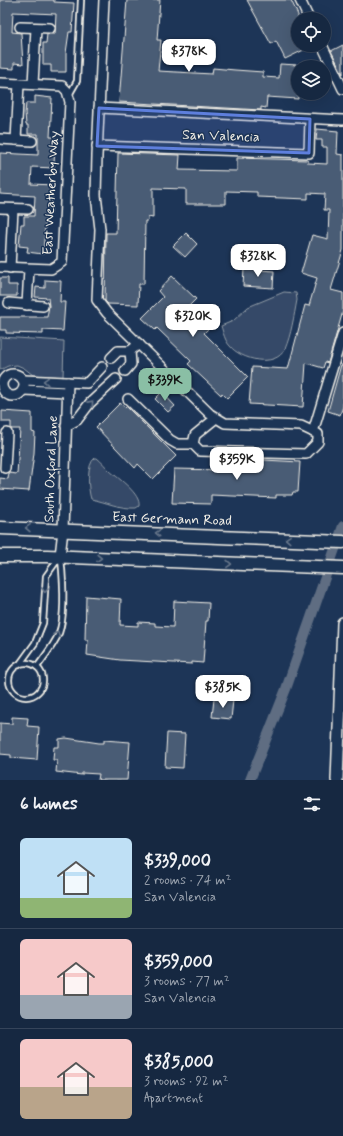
<!DOCTYPE html>
<html lang="en">
<head>
<meta charset="utf-8">
<style>
  body { margin:0; font-family:Mynerve,sans-serif; background:#1f3048; color:#f1f3f6; height:100vh; display:flex; flex-direction:column; font-size:15px; white-space:nowrap }
  * { box-sizing:border-box; margin:0 }
  p { font-size:13px; color:#9ea6b1 }
  .icon { flex:none; width:22px; height:22px; fill:none; stroke:currentColor; stroke-width:2; stroke-linecap:round; stroke-linejoin:round }
  .map { position:relative; height:780px; overflow:hidden }
  .details { display:flex; flex-direction:column; background:#162841; flex:1 }
  .details>* { flex:none }
  .tools { position:absolute; left:291px; top:12px; display:grid; gap:8px }
  .tools a { display:grid; place-items:center; width:40px; height:40px; border-radius:50%; background:#162841; box-shadow:0 4px 16px #0002,0 0 0 1px #35445a; font-size:20px }
  .price { position:absolute; translate:-50% -34px; padding:0 9px; border-radius:8px; background:#fff; color:#222; font-size:13px; line-height:26px; filter:drop-shadow(0 1px 2px #0008) }
  .price::after { content:''; position:absolute; left:50%; top:24px; width:12px; height:9px; margin-left:-6px; background:inherit; clip-path:polygon(0 0,100% 0,50% 100%) }
  .price.current { background:#8abfa5; color:#111 }
  ul { padding:0; list-style:none }
  li { display:flex; align-items:center; gap:12px; height:100px; padding:0 20px }
  li+li { border-top:1px solid #35445a }
  li span { display:grid; place-items:center; flex:none; width:112px; height:80px; border-radius:6px; color:#555 }
  li>.icon { margin-inline-start:auto }
  span .icon { width:48px; height:48px; fill:#fffc; stroke-width:1 }
  li b { font-size:17px }
  h2 { display:flex; justify-content:space-between; align-items:center; height:48px; padding:0 20px; font-size:17px }
  .map>svg:first-child { display:block }
  .green { fill:#354a67; stroke:#949ea8 }
  .lines { fill:none; stroke-linecap:round; stroke-linejoin:round }
  .canal { stroke:#5e6d82; stroke-width:10 }
  .building { fill:#485b74; stroke:#f4f1e8 }
  .service-casing { stroke:#f4f1e8; stroke-width:8 }
  .minor-casing { stroke:#f4f1e8; stroke-width:12 }
  .tertiary-casing { stroke:#f4f1e8; stroke-width:14 }
  .secondary-casing { stroke:#f4f1e8; stroke-width:15 }
  .service { stroke:#1d3557; stroke-width:4.5 }
  .minor { stroke:#1d3557; stroke-width:9 }
  .tertiary { stroke:#1d3557; stroke-width:11 }
  .secondary { stroke:#1d3557; stroke-width:12 }
  .oneway { stroke:#68778a }
  .marked { fill:#5e7fdd; fill-opacity:0.2; stroke:#5e7fdd; stroke-width:3; stroke-linejoin:round }
  .labels { text-anchor:middle; dominant-baseline:central; stroke-width:3; stroke-linejoin:round; paint-order:stroke }
  .street-label { font-size:14px; fill:#f4f1e8; stroke:#1d3557 }
</style>
</head>
<body>
<div class="map">
<svg width="343" height="780" viewBox="0 0 343 780">
  <rect width="100%" height="100%" fill="#1d3557"/>
  <filter id="ink" filterUnits="userSpaceOnUse"><feTurbulence type="fractalNoise" baseFrequency=".025" numOctaves="2"/><feDisplacementMap in="SourceGraphic" scale="8" xChannelSelector="R" yChannelSelector="G"/><feConvolveMatrix kernelMatrix="1 2 1 2 8 2 1 2 1" color-interpolation-filters="sRGB"/></filter>
  <g filter="url(#ink)">
    <g class="green">
      <path d="M284,292L296,293L297,300C294,316 291,335 285,349C275,369 240,359 230,346C225,341 223,332 221,326L233,321L248,307Z"/>
      <polygon points="0,337 64,341 63,377 33,375 24,368 17,365 8,366 0,370"/>
      <path d="M95,458H97C102,462 106,467 110,471C119,479 141,494 139,506L136,508C120,509 106,502 91,499C88,490 86,464 95,458Z"/>
    </g>
    <g class="lines">
      <polyline class="canal" points="250,780 286,689 343,526"/>
    </g>
    <g class="building">
      <polygon points="0,0 54,0 54,2 74,3 72,32 69,32 66,53 66,72 51,72 51,65 43,65 43,43 46,43 47,34 55,34 56,14 13,12 12,32 21,33 23,64 14,63 14,69 0,68"/>
      <polygon points="127,0 160,0 157,40 161,40 158,71 212,74 213,68 235,70 263,72 263,77 279,78 280,64 298,65 298,99 267,97 266,108 261,107 261,110 119,102"/>
      <polygon points="247,0 291,0 298,15 298,45 314,45 285,59 276,41 271,44"/>
      <polygon points="343,45 343,74 331,51"/>
      <polygon points="35,96 52,98 50,137 55,137 54,168 32,167 31,184 53,185 51,214 46,214 43,254 27,252 28,247 19,246 21,224 24,224 24,216 34,216 35,196 0,194 0,153 38,155 38,134 28,134 28,125 26,125 25,113 26,103 35,103"/>
      <polygon points="317,129 338,131 337,154 343,155 343,250 331,290 343,293 343,311 328,363 325,362 323,368 306,363 303,407 249,404 252,367 288,369 305,305 309,306 317,278 301,273 312,235 328,239 329,210 324,210 325,194 308,193 308,199 257,197 257,192 226,191 226,204 186,204 186,189 153,188 153,218 148,217 148,221 145,221 144,284 139,284 138,305 108,304 105,301 106,233 116,233 118,153 180,155 179,170 237,171 237,158 308,160 308,163 327,164 327,147 322,147 322,140 316,140"/>
      <polygon points="186,233 197,244 185,257 173,246"/>
      <polygon points="244,269 274,271 273,288 243,286"/>
      <polygon points="172,276 196,299 189,306 210,327 204,333 248,377 227,398 222,393 221,395 188,364 191,361 157,328 155,330 142,318 163,297 158,291"/>
      <polygon points="0,278 8,278 8,285 17,285 17,296 0,296"/>
      <polygon points="45,280 61,281 60,302 65,302 63,331 43,330 43,334 6,333 6,330 0,330 0,317 47,317 49,306 48,298 35,297 36,287 45,288"/>
      <polygon points="341,365 343,365 343,406 340,415 328,411"/>
      <polygon points="162,392 175,406 168,412 155,399"/>
      <polygon points="120,403 125,407 126,406 176,456 153,479 138,464 135,468 96,427"/>
      <polygon points="2,411 32,413 32,432 35,433 34,453 29,491 0,489 0,478 8,479 9,473 17,474 20,429 11,429 11,422 2,422"/>
      <polygon points="228,458 300,462 298,492 293,492 292,495 276,495 276,498 211,495 211,504 172,503 174,469 222,470 222,460 228,460"/>
      <polygon points="86,596 121,599 120,625 138,626 138,622 155,623 155,626 173,627 174,601 209,603 208,621 206,621 203,663 192,662 192,664 120,660 87,655 88,640 85,640"/>
      <polygon points="214,699 233,700 231,719 212,717"/>
      <polygon points="12,717 28,718 27,726 39,727 37,760 11,758 11,755 0,754 0,723 12,724"/>
      <polygon points="167,733 185,734 183,768 165,767"/>
      <polygon points="66,738 99,743 104,743 104,740 130,742 127,780 98,780 99,774 82,773 82,775 56,772 57,760 53,760 54,747 59,747 59,739"/>
    </g>
    <g class="lines">
      <defs>
        <g id="service">
          <polyline points="69,95 77,81 81,0"/>
          <circle cx="26" cy="680" r="17"/>
          <polyline points="19,665 35,643 43,623 46,576 59,558"/>
          <path d="M37,667C45,656 54,645 59,633C66,614 63,578 61,558"/>
        </g>
        <g id="minor">
          <polyline points="104,0 97,156 96,195 100,229 97,300 107,313 210,414 225,423 301,426 318,434 318,442 306,454 200,451 193,444 195,435 216,418"/>
          <polyline points="300,0 309,19"/>
          <polyline points="20,27 50,28"/>
          <polyline points="322,45 343,89"/>
          <polyline points="0,83 62,86 67,91 70,102 62,262 51,269 0,267"/>
          <polyline points="33,84 36,28"/>
          <polyline points="99,108 343,120"/>
          <polyline points="0,139 32,141"/>
          <polyline points="16,140 19,84"/>
          <polyline points="97,146 309,153 310,119"/>
          <polyline points="0,208 28,209"/>
          <polyline points="10,268 13,209"/>
          <polyline points="9,303 43,306"/>
          <polyline points="27,305 29,269"/>
          <polyline points="111,358 118,351 130,351 139,344"/>
          <polyline points="125,371 131,364 130,351"/>
          <circle cx="13" cy="385" r="11"/>
          <polyline points="24,380 87,383 102,367"/>
          <polyline points="24,390 67,392"/>
          <polyline points="128,399 170,440 177,444 193,444"/>
          <polyline points="66,426 77,420 90,403 116,379"/>
          <polyline points="313,432 343,333"/>
          <polyline points="5,468 7,433"/>
          <polyline points="60,556 63,530 68,382"/>
        </g>
        <polyline id="tertiary" points="337,780 343,623"/>
        <g id="secondary">
          <polyline points="0,528 343,542"/>
          <polyline points="0,556 47,556 343,568"/>
        </g>
      </defs>
      <use href="#service" class="service-casing"/>
      <use href="#minor" class="minor-casing"/>
      <use href="#tertiary" class="tertiary-casing"/>
      <use href="#secondary" class="secondary-casing"/>
      <use href="#service" class="service"/>
      <use href="#minor" class="minor"/>
      <use href="#tertiary" class="tertiary"/>
      <use href="#secondary" class="secondary"/>
    </g>
    <defs><path id="oneway-chevron" d="M-2-3.5L2.5 0L-2 3.5" fill="none" stroke-width="1.6" stroke-linecap="round" stroke-linejoin="round"/></defs>
    <g class="oneway">
      <use href="#oneway-chevron" transform="translate(46 381) rotate(-178)"/>
      <use href="#oneway-chevron" transform="translate(91 403) rotate(-48)"/>
      <use href="#oneway-chevron" transform="translate(28 528) rotate(-178)"/>
      <use href="#oneway-chevron" transform="translate(158 533) rotate(-177)"/>
      <use href="#oneway-chevron" transform="translate(288 539) rotate(-177)"/>
      <use href="#oneway-chevron" transform="translate(99 558) rotate(2)"/>
      <use href="#oneway-chevron" transform="translate(229 564) rotate(2)"/>
      <use href="#oneway-chevron" transform="translate(45 590) rotate(94)"/>
      <use href="#oneway-chevron" transform="translate(57 634) rotate(-68)"/>
    </g>
  </g>
  <path class="marked" d="M99,108L310,119L309,153L97,146Z"/>
  <g class="labels">
    <g class="street-label">
      <text transform="translate(221 136) rotate(2)">San Valencia</text>
      <text transform="translate(51 193) rotate(-87)">East Weatherby Way</text>
      <text transform="translate(51 469) rotate(-88)">South Oxford Lane</text>
      <text transform="translate(172 519) rotate(2)">East Germann Road</text>
    </g>
  </g>
</svg>
<div class="tools">
<a><svg class="icon" aria-label="locate" viewBox="0 0 24 24"><circle cx="12" cy="12" r="6"/><path d="M12 2v4M12 18v4M2 12h4M18 12h4"/></svg></a>
<a><svg class="icon" aria-label="layers" viewBox="0 0 24 24"><path d="M12 4l9 5-9 5-9-5zM3 14l9 5 9-5"/></svg></a>
</div>
<b class="price" style="left:189px;top:73px">$378K</b>
<b class="price" style="left:258px;top:278px">$328K</b>
<b class="price" style="left:193px;top:338px">$320K</b>
<b class="price current" style="left:165px;top:402px">$339K</b>
<b class="price" style="left:237px;top:481px">$359K</b>
<b class="price" style="left:223px;top:709px">$385K</b>
</div>
<section class="details">
<h2>6 homes<svg class="icon" aria-label="filters" viewBox="0 0 24 24"><path d="M4 7h16M4 17h16"/><circle cx="9" cy="7" r="2"/><circle cx="15" cy="17" r="2"/></svg></h2>
<ul>
<li><span style="background:linear-gradient(#bfe0f5 75%,#8fb573 0)"><svg class="icon" aria-label="home" viewBox="0 0 24 24"><path d="M3 11l9-7 9 7M6 9v11h12V9"/></svg></span><div><b>$339,000</b><p>2 rooms · 74 m²</p><p>San Valencia</p></div></li>
<li><span style="background:linear-gradient(#f6c9c9 70%,#9aa5b1 0)"><svg class="icon" aria-label="home" viewBox="0 0 24 24"><path d="M3 11l9-7 9 7M6 9v11h12V9"/></svg></span><div><b>$359,000</b><p>3 rooms · 77 m²</p><p>San Valencia</p></div></li>
<li><span style="background:linear-gradient(#f6c9c9 60%,#b9a48a 0)"><svg class="icon" aria-label="home" viewBox="0 0 24 24"><path d="M3 11l9-7 9 7M6 9v11h12V9"/></svg></span><div><b>$385,000</b><p>3 rooms · 92 m²</p><p>Apartment</p></div></li>
</ul>
</section>
</body>
</html>
